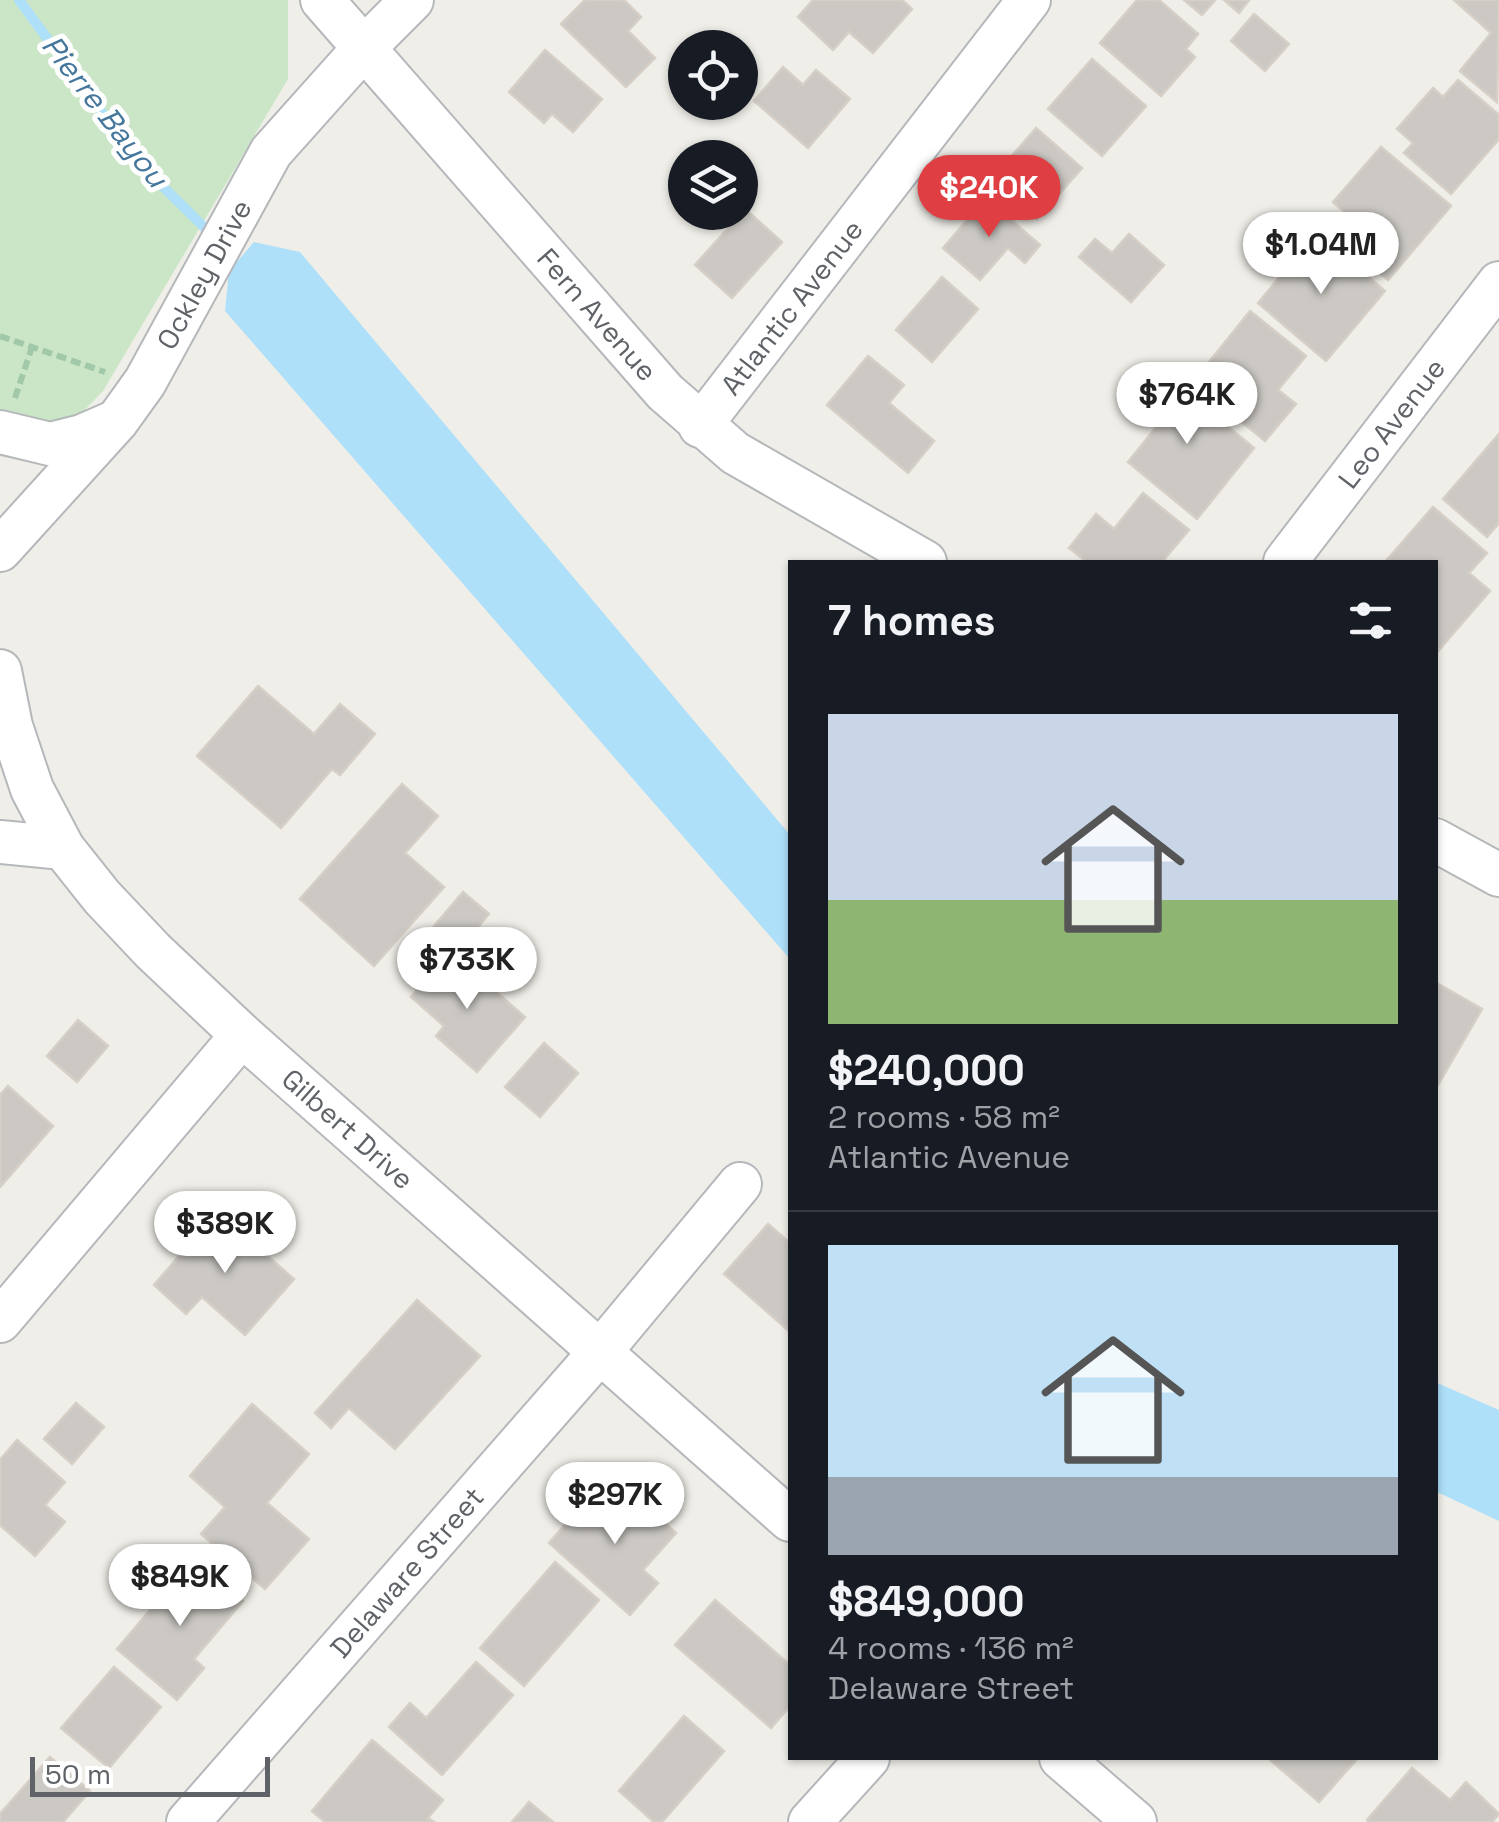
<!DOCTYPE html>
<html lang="en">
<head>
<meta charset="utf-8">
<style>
  body { margin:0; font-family:"Space Grotesk",sans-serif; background:#20242c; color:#f1f3f6; height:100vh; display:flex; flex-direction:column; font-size:38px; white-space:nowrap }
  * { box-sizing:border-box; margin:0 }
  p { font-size:32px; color:#9ea1a6 }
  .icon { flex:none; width:55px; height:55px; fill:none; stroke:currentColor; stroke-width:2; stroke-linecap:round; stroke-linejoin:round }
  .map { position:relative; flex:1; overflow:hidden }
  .details { position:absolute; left:788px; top:560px; width:650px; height:1200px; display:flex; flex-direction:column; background:#171b24; border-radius:0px; box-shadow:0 2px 8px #0004 }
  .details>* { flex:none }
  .controls { position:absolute; left:668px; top:30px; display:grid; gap:20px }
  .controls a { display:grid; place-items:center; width:90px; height:90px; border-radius:50%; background:#171b24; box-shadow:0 2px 8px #0004; font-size:50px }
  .scale { position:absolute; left:30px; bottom:25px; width:240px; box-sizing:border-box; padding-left:10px; border:5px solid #5f6367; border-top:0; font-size:28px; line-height:35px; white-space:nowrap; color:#5f6367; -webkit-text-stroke:8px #fff; paint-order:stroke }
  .price { position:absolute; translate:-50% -85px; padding:0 22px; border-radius:35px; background:#fff; color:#222; font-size:32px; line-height:65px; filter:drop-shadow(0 2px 5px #0008) }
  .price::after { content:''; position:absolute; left:50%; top:60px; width:30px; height:22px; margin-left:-15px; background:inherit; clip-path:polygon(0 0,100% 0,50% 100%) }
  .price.selected { background:#df3f42; color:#fff }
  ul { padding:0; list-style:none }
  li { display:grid; align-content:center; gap:20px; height:530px; padding:0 40px }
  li+li { border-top:2px solid #363941 }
  li span { display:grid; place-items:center; height:310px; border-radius:0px; color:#555 }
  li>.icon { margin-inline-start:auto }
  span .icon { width:180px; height:180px; fill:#fffc; stroke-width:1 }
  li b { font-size:42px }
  h2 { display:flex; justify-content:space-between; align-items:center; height:120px; padding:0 40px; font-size:42px }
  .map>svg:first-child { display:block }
  .green { fill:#cae6c6 }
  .water { fill:#aee0fa }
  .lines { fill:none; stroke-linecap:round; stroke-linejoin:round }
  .stream { stroke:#aee0fa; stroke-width:10 }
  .building { fill:#ccc9c4; stroke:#d5cfc6; stroke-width:2.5 }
  .minor-casing { stroke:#b5b8bb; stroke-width:46 }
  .path { stroke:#a1c9a9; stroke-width:6; stroke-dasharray:10 5; stroke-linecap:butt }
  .minor { stroke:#fff; stroke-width:42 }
  .labels { text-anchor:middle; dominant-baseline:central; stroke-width:10; stroke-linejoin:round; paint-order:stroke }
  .street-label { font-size:28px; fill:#5f6367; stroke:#fff }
  .water-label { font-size:30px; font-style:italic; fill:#44779b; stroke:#fff }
</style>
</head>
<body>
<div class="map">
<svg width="1499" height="1822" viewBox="0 0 1499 1822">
  <rect width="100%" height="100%" fill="#f0eee8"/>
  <polygon class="green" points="0,0 288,0 288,79 103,391 71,424 0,425"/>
  <g class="water">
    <polygon points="254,242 300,252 790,835 790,959 225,311 229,271"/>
    <polygon points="1435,1382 1499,1410 1499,1521 1435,1491"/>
  </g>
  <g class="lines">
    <polyline class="stream" points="19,0 138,162 215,238"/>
  </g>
  <g class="building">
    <polygon points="585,0 624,0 641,17 628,31 655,58 626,87 561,24"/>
    <polygon points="813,0 902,0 912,9 873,53 849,32 833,50 798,17"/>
    <polygon points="1137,0 1159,0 1198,34 1186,49 1195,57 1161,96 1100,43"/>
    <polygon points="1184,0 1215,0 1202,15"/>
    <polygon points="1224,0 1249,0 1239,13"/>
    <polygon points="1454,0 1499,0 1497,102 1460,71 1491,33"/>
    <polygon points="1254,14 1289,44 1265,71 1231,41"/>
    <polygon points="545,50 602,99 573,132 552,114 544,123 509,92"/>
    <polygon points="1092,59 1146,106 1102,156 1048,109"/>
    <polygon points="783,67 803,85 816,70 850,99 808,148 754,101"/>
    <polygon points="1458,80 1499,115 1499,139 1451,194 1404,153 1413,143 1397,129 1433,88 1443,97"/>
    <polygon points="1036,128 1082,168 1037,219 992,179"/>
    <polygon points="1381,147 1451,206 1388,280 1337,237 1353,219 1333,202"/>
    <polygon points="986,198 1040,245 1025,263 1008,248 980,280 943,248"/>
    <polygon points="745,209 782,242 732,298 695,265"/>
    <polygon points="1316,233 1385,291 1326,361 1258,303"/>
    <polygon points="1129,234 1164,265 1131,302 1079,257 1095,239 1112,253"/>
    <polygon points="942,277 978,309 932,362 896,330"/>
    <polygon points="1250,311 1306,356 1278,390 1296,404 1265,441 1193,382"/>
    <polygon points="868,356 904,385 889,403 934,441 908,473 827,405"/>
    <polygon points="1160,371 1254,448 1197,519 1128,462 1161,421 1136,400"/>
    <polygon points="1499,434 1499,523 1487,537 1443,499"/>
    <polygon points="1143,493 1189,530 1162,562 1087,562 1069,548 1096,514 1114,529"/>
    <polygon points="1433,507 1487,553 1469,573 1490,591 1438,651 1435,649 1435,562 1385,562"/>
    <polygon points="258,686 314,734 340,704 375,734 340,775 332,769 281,828 197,756"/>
    <polygon points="402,784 438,816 405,853 444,887 374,966 300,899"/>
    <polygon points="463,892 489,914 460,948 434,926"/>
    <polygon points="450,952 525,1017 477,1072 436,1036 444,1026 411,997"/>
    <polygon points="1435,982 1482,1009 1435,1090"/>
    <polygon points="78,1020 108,1046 77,1082 47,1056"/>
    <polygon points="544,1043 578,1073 540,1117 505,1087"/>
    <polygon points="8,1086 53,1126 0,1187 0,1095"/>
    <polygon points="217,1212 294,1279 245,1335 202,1297 186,1314 154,1285"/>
    <polygon points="768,1224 790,1243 790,1332 724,1274"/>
    <polygon points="417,1300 480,1356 395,1449 349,1408 331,1428 315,1413"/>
    <polygon points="76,1403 104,1427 72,1464 44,1439"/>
    <polygon points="252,1404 309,1454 267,1503 309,1539 265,1589 201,1534 225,1507 190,1476"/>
    <polygon points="17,1440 65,1482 45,1505 65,1522 35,1556 0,1525 0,1460"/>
    <polygon points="624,1486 676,1533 643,1570 658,1583 630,1615 549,1543 588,1499 602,1511"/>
    <polygon points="193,1559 243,1601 194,1659 204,1668 177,1700 117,1649"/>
    <polygon points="555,1562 599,1600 524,1686 480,1648"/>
    <polygon points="715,1600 790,1665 790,1706 771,1728 675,1645"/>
    <polygon points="476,1662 513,1695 442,1775 389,1727 410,1703 426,1718"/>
    <polygon points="114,1667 161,1707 109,1768 61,1728"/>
    <polygon points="684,1716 724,1751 662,1822 654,1822 619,1791"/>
    <polygon points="372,1740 443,1800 428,1818 434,1822 325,1822 312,1811"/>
    <polygon points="50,1757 90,1791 63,1822 0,1822 0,1814"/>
    <polygon points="1268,1758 1358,1758 1319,1802"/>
    <polygon points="1412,1768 1450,1800 1466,1782 1499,1814 1492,1822 1369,1822 1367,1820"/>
    <polygon points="529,1802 553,1822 512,1822"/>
  </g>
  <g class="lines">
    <defs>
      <g id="minor">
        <path id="s1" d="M322,0L665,392L735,453L925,562"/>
        <path id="s2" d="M700,426L1029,0"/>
        <polyline points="0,432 50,444 82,436 112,423"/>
        <path id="s3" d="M0,550L117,421L145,382L271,152L363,49L412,0"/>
        <path id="s4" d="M1285,562L1499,283"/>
        <path id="s5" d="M0,671L11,726L32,789L63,848L102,897L153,951L242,1035L790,1520"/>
        <polyline points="1435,840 1499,875"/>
        <polyline points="0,842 63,848"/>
        <polyline points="0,1321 242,1035"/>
        <polyline points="1061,1758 1135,1822"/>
        <path id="s6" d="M188,1822L600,1352L740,1184"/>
        <polyline points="810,1822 868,1758"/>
      </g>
    </defs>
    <use href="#minor" class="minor-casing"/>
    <g class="path">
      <polyline points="0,336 105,372"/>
      <polyline points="15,398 32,347"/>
    </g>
    <use href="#minor" class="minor"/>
  </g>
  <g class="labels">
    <g class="street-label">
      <text stroke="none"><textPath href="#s3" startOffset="345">Ockley Drive</textPath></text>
      <text stroke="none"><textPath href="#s2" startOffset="150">Atlantic Avenue</textPath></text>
      <text stroke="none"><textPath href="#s1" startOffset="418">Fern Avenue</textPath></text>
      <text stroke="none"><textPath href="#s4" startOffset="175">Leo Avenue</textPath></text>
      <text stroke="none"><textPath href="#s5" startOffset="590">Gilbert Drive</textPath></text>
      <text stroke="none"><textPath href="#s6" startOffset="332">Delaware Street</textPath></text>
    </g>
    <g class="water-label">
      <text transform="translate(105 111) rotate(52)">Pierre Bayou</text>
    </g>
  </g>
</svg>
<div class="controls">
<a><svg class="icon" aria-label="locate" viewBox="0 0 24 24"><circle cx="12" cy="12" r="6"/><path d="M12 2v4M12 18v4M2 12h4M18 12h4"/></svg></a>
<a><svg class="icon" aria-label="layers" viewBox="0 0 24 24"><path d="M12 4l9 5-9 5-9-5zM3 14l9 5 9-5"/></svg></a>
</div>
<div class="scale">50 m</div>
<b class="price selected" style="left:989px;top:240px">$240K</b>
<b class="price" style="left:1321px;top:297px">$1.04M</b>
<b class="price" style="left:1187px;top:447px">$764K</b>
<b class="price" style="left:467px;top:1012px">$733K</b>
<b class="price" style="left:225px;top:1276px">$389K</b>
<b class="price" style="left:615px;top:1547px">$297K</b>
<b class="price" style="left:180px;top:1629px">$849K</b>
<section class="details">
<h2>7 homes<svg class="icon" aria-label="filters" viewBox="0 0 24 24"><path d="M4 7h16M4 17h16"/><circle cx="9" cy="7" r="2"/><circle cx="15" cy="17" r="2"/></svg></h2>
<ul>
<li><span style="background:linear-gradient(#c9d6e8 60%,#8fb573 0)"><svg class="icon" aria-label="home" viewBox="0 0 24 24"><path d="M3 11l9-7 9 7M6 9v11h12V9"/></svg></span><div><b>$240,000</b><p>2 rooms · 58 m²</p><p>Atlantic Avenue</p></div></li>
<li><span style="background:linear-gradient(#bfe0f5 75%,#9aa5b1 0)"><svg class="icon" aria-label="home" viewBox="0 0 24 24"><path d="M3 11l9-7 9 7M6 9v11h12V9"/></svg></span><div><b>$849,000</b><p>4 rooms · 136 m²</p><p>Delaware Street</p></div></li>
</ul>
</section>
</div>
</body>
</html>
